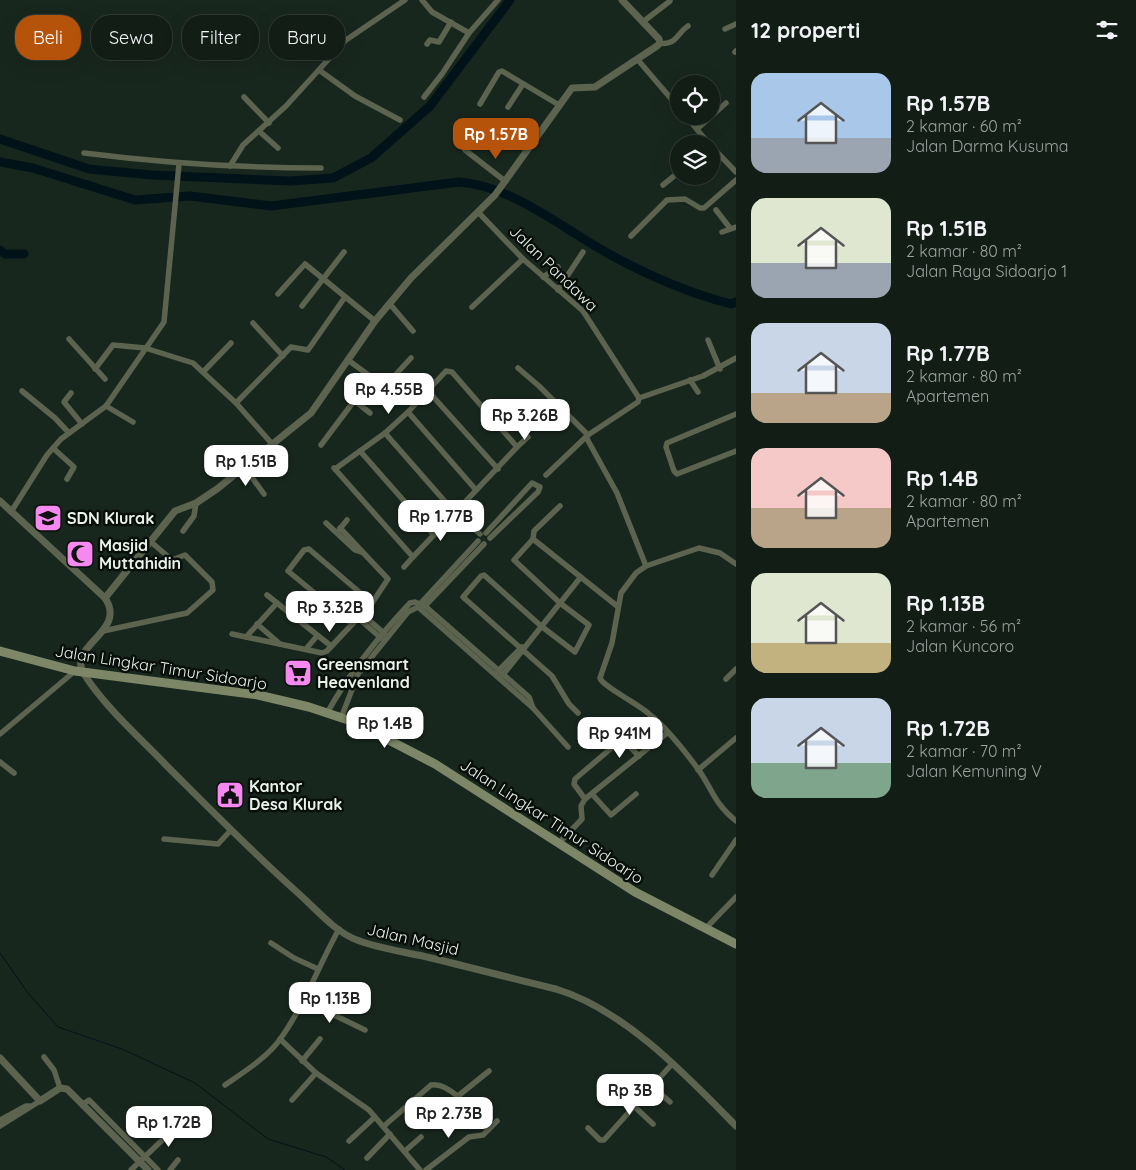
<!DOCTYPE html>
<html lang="id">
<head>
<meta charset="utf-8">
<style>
  body { margin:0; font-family:Quicksand,sans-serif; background:#1b261f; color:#f1f3f6; height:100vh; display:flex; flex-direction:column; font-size:19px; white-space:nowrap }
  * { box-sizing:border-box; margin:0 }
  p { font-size:16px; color:#9ca2a1 }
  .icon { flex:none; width:28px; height:28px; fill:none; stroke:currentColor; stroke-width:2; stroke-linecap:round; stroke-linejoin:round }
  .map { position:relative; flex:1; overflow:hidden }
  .details { display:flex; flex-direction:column; background:#121d16; width:400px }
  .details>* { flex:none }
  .banner { position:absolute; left:15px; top:15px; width:475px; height:45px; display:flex; gap:10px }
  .controls { position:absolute; left:670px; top:75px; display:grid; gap:10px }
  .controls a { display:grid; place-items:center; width:50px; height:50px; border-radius:50%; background:#121d16; box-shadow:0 5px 20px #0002,0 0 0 1px #313b35; font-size:25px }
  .price { position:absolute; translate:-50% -42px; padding:0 11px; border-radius:10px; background:#fff; color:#222; font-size:16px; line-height:32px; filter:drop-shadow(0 1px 2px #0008) }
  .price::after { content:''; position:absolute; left:50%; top:30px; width:15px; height:11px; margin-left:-8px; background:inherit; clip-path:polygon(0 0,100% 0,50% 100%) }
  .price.selected { background:#b45309; color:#fff }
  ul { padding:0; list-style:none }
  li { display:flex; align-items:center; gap:15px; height:125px; padding:0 15px }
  li span { display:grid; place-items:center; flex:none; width:140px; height:100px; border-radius:15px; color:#555 }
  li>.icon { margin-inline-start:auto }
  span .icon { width:60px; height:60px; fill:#fffc; stroke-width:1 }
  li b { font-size:21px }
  h2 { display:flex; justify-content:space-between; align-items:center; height:60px; padding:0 15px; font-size:21px }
  .tag { padding:0 18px; border-radius:20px; background:#121d16; box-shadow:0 5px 20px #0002,0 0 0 1px #313b35; font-size:18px; line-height:45px }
  .tag.selected { background:#b45309; color:#fff }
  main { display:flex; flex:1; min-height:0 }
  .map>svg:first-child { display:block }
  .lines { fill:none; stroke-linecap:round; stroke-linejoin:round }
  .stream { stroke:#021219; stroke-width:1 }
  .river { stroke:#021219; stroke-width:9 }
  .minor { stroke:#5c634f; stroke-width:5.5 }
  .tertiary { stroke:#5c634f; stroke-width:7 }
  .secondary { stroke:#7d8767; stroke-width:9 }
  .labels { text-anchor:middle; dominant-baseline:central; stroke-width:5; stroke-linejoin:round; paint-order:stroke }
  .street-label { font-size:16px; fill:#e9f3ec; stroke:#080e0a }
  .poi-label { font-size:16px; font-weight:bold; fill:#e9f3ec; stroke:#080e0a; text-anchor:start }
</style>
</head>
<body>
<main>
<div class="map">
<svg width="736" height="1170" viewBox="0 0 736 1170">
  <rect width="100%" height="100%" fill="#18271e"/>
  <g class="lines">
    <polyline class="stream" points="0,953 28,993 58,1027 122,1049 195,1083 268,1139 326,1157 345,1170"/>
    <g class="river">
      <polyline points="0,139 89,169 152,175 290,181 333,178 371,158 430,106 510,0"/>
      <path d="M0,162L33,168L135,200L190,196L271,206L459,182C514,186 564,230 611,255C649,276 689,293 731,304L736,302"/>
      <polyline points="0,250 5,254 24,254"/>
    </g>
    <g class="minor">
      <polyline points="422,0 432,12 469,33"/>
      <polyline points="644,21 670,1"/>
      <polyline points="725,29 736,24"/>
      <path d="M660,43C676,46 678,32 688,26"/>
      <polyline points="427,44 430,40 439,42 451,22"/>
      <polyline points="735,52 736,51"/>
      <polyline points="638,60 679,108"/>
      <polyline points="319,70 355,96 400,120"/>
      <polyline points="244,97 269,123"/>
      <polyline points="424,97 442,74 469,33 498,0"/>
      <polyline points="480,104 499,72 502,71 559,105"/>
      <polyline points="508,107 523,84"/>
      <polyline points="686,116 709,144"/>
      <polyline points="697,129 726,103"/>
      <polyline points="260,132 278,148"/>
      <polyline points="711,146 736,172"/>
      <polyline points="465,150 505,181"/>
      <path d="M84,153C163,163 241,168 321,168"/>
      <polyline points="230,166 243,145 286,106 346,40 405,0"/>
      <polyline points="663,185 679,172"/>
      <polyline points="716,210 730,228"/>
      <polyline points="479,213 523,259 583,311 639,398"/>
      <polyline points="722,232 736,227"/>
      <polyline points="631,236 667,200 685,199 700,208 704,208 736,180"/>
      <polyline points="543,277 558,267"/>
      <polyline points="558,290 583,252"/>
      <polyline points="278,294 305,264 375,321"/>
      <polyline points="389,303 413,331"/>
      <polyline points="302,306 344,252"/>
      <polyline points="472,307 523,259"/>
      <polyline points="253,323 283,356"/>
      <polyline points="69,339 105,379"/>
      <polyline points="708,340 720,369"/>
      <polyline points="348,360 397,396"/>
      <polyline points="518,368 539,386 588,435"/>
      <polyline points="95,369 113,345 145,348 193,363 236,403 273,445"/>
      <polyline points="204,371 231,343"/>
      <polyline points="690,380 698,392"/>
      <polyline points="385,386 411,358"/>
      <polyline points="22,391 55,418 69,433"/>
      <polyline points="428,391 498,469"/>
      <polyline points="71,393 64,402 82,424"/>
      <polyline points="639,398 703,376 736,358"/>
      <polyline points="355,401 370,413"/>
      <polyline points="236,403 291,347 308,350 345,297"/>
      <polyline points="106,406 133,422"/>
      <polyline points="408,412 476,490"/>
      <polyline points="736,414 667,443 666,447 674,471 677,474 736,451"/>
      <polyline points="385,433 455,513 480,534"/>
      <polyline points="586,437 617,493 646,566"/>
      <polyline points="321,445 372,377"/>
      <polyline points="517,447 528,437"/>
      <polyline points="53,448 74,467 67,479"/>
      <polyline points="360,451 434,535"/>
      <polyline points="245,468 264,494"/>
      <polyline points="334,468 413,557 404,567"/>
      <polyline points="335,469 385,433 408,412 446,371 452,372 517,447 413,557"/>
      <polyline points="546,475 588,435 638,402 639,398"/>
      <polyline points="560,506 534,531 533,539 617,606"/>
      <polyline points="11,512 47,455 61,439 106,406 164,322 179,164"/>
      <polyline points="326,523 355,550 361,552"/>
      <polyline points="339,530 347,520"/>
      <polyline points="183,531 194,516 196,503"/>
      <polyline points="486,533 532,483 540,487 538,492 490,538"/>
      <polyline points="533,539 514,560 560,603 589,625 575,652 541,626 484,575 481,576 463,597 552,676 569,704 578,713"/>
      <path d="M736,564L720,553L699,548L646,566L636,573L621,593L612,643L600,678C602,686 640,705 649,714C667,728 684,750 698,769C713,790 713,802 736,821"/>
      <polyline points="267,595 331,646"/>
      <polyline points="419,605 478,541"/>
      <polyline points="423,608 484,544"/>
      <polyline points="362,614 385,634"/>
      <polyline points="358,618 381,638"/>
      <polyline points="257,624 280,644"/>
      <polyline points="352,624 288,571 304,550 309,549 372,603"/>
      <polyline points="103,631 187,613 213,590 212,582 185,555 172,560 150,541"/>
      <polyline points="232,634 322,653 327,651 372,603 388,579 340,528"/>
      <polyline points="246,637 277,603"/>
      <polyline points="306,649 317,636"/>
      <polyline points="497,672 522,647"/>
      <polyline points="502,676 580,578"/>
      <polyline points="726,679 736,669"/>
      <path d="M327,713C350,672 378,637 410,603L415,602L425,606L529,697L533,708"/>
      <polyline points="341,718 358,674 408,612 418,607 533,708 568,747"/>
      <polyline points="0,734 75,671"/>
      <polyline points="0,762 14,773"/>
      <polyline points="698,770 736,738"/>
      <polyline points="592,794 611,815 636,794"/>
      <polyline points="585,799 574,784 575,779 622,739 639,756"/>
      <polyline points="164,839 218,844 231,830"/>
      <polyline points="559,843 582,819 581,806 585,799 667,733"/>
      <polyline points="712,875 736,840"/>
      <polyline points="706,928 736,897"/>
      <polyline points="271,943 294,958 318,969"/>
      <polyline points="303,1000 365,1030"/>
      <polyline points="280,1039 316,1073 369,1110 420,1170"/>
      <polyline points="44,1057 54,1070 60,1088"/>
      <polyline points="302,1061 320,1039"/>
      <polyline points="642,1077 670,1102"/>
      <path d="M225,1085C244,1072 268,1057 281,1038C305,1004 319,965 339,929"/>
      <polyline points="621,1094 653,1124"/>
      <polyline points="458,1096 489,1071"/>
      <polyline points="292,1100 316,1073"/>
      <polyline points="83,1104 89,1100 158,1170"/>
      <polyline points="0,1120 26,1106 30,1106"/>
      <polyline points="0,1126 40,1101"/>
      <path d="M384,1126L431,1085C451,1081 476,1116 488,1130"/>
      <polyline points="588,1128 600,1140 604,1140 672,1064"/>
      <polyline points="349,1141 375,1117"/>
      <polyline points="405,1151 421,1137"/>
      <polyline points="367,1158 390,1134"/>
      <polyline points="131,1170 179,1124"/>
      <polyline points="170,1170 178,1160"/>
      <polyline points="426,1170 469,1137 483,1135 497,1121"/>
    </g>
    <g class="tertiary">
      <path d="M0,501L105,598C128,632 66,645 84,674C105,707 138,736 165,764C209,808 252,852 298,893C316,909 335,932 357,940C380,949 407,952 431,958C473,968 514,979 556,989C625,1010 687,1076 736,1126"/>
      <polyline points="105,598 175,511 196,503 217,489 311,413 375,321 411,278 495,195 572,88 595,87 657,46 660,43 659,39 622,0"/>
      <polyline points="0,1058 40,1101 60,1088 67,1089 148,1170"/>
    </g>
    <polyline class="secondary" points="0,651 75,671 258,695 309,707 354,722 435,764 635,892 736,944"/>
  </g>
  <defs>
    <symbol id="school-square" viewBox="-11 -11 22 22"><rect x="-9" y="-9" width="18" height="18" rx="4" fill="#f589ef" stroke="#080e0a"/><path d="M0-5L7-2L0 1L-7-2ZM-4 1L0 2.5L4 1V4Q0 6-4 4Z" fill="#111"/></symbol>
    <symbol id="mosque-square" viewBox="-11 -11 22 22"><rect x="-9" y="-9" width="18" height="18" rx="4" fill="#f589ef" stroke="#080e0a"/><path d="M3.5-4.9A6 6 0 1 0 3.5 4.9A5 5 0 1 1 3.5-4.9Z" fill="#111"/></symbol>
    <symbol id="supermarket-square" viewBox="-11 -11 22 22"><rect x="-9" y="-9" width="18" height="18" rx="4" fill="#f589ef" stroke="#080e0a"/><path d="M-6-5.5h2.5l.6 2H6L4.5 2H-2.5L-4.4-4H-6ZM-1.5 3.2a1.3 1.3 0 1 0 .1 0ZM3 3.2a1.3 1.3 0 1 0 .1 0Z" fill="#111"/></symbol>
    <symbol id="civic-square" viewBox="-11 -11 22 22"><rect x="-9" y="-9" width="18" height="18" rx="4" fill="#f589ef" stroke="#080e0a"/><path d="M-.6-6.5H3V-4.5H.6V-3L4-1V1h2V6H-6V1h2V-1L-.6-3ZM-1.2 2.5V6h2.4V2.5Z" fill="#111"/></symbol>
  </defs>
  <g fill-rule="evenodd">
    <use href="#school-square" x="32" y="502" width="32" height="32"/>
    <use href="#mosque-square" x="64" y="538" width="32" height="32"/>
    <use href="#supermarket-square" x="282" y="657" width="32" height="32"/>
    <use href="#civic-square" x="214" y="779" width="32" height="32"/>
  </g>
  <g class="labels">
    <g class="street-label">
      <text transform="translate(554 268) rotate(44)">Jalan Pandawa</text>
      <text transform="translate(161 667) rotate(9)">Jalan Lingkar Timur Sidoarjo</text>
      <text transform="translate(552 821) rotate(33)">Jalan Lingkar Timur Sidoarjo</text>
      <text transform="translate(413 939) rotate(13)">Jalan Masjid</text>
    </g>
    <g class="poi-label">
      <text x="67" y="518">SDN Klurak</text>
      <text x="99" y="545">Masjid<tspan x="99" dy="18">Muttahidin</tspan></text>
      <text x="317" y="664">Greensmart<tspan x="317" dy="18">Heavenland</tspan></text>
      <text x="249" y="786">Kantor<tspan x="249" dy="18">Desa Klurak</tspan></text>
    </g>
  </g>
</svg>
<div class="controls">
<a><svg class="icon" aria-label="locate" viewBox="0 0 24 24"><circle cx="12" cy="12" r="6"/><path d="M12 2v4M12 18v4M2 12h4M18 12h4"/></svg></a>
<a><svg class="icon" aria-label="layers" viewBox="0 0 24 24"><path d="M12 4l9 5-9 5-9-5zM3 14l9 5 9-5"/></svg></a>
</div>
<b class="price selected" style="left:496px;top:160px">Rp 1.57B</b>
<b class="price" style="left:389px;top:415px">Rp 4.55B</b>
<b class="price" style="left:525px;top:441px">Rp 3.26B</b>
<b class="price" style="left:246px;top:487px">Rp 1.51B</b>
<b class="price" style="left:441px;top:542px">Rp 1.77B</b>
<b class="price" style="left:330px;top:633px">Rp 3.32B</b>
<b class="price" style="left:385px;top:749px">Rp 1.4B</b>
<b class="price" style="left:620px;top:759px">Rp 941M</b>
<b class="price" style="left:330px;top:1024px">Rp 1.13B</b>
<b class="price" style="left:630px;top:1116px">Rp 3B</b>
<b class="price" style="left:449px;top:1139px">Rp 2.73B</b>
<b class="price" style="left:169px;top:1148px">Rp 1.72B</b>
<div class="banner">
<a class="tag selected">Beli</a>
<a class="tag">Sewa</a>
<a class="tag">Filter</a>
<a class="tag">Baru</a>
</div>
</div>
<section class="details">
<h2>12 properti<svg class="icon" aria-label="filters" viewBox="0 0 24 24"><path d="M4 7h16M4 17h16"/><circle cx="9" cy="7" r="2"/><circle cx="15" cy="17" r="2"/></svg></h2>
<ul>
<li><span style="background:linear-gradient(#a9c7e8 65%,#9aa5b1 0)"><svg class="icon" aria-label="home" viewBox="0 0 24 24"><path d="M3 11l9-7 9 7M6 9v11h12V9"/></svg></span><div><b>Rp 1.57B</b><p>2 kamar · 60 m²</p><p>Jalan Darma Kusuma</p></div></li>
<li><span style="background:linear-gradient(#dfe7d0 65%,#9aa5b1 0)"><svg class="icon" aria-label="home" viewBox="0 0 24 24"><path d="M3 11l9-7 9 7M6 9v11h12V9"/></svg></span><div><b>Rp 1.51B</b><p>2 kamar · 80 m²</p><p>Jalan Raya Sidoarjo 1</p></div></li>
<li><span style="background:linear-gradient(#c9d6e8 70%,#b9a48a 0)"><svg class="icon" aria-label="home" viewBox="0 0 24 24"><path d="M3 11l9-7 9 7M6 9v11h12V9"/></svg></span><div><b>Rp 1.77B</b><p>2 kamar · 80 m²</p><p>Apartemen</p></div></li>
<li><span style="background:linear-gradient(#f6c9c9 60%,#b9a48a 0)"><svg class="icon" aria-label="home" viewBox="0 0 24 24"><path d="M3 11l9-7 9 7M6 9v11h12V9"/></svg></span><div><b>Rp 1.4B</b><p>2 kamar · 80 m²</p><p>Apartemen</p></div></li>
<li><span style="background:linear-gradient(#dfe7d0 70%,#c2b280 0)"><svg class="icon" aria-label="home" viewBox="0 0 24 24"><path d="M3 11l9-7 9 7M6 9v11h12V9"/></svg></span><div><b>Rp 1.13B</b><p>2 kamar · 56 m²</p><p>Jalan Kuncoro</p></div></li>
<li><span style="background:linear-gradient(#c9d6e8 65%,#7fa58c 0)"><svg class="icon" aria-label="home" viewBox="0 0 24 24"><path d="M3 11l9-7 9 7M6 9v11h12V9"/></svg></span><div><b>Rp 1.72B</b><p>2 kamar · 70 m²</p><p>Jalan Kemuning V</p></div></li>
</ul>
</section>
</main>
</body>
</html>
